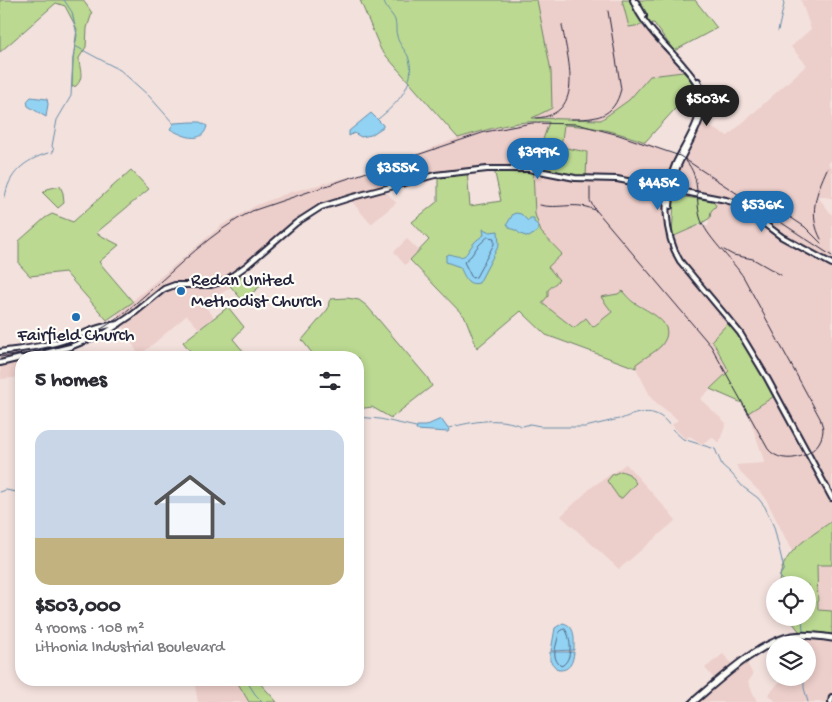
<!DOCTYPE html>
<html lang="en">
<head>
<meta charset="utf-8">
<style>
  body { margin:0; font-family:"Gochi Hand",sans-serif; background:#f7f7f7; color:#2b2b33; height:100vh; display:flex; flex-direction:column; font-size:19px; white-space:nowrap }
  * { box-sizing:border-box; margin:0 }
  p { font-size:16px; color:#7c7c81 }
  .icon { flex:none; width:28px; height:28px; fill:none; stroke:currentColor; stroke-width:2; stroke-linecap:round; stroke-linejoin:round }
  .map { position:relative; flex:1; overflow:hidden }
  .details { position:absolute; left:15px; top:351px; width:349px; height:335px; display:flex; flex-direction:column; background:#fff; border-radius:20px; box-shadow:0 2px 8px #0003 }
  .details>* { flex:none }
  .buttons { position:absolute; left:766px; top:576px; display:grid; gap:10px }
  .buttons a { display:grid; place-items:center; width:50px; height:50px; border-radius:50%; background:#fff; box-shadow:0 2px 8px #0003; font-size:25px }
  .price { position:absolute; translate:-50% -42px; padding:0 11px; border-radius:18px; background:#1f6fb2; color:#fff; font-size:16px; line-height:32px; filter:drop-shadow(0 1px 2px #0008) }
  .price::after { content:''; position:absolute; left:50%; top:30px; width:15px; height:11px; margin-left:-8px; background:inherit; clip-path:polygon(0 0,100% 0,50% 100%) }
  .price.active { background:#222; color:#fff }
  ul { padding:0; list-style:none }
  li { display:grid; align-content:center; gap:10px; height:265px; padding:0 20px }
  li span { display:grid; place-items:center; height:155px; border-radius:15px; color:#555 }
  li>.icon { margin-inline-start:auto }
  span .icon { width:90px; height:90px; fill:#fffc; stroke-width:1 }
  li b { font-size:21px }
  h2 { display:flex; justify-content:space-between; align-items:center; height:60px; padding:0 20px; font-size:21px }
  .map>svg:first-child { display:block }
  .built { fill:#ecceca; fill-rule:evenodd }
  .green { fill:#bbd991; stroke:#6e7e66 }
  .water { fill:#92d2f3; stroke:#658ca9 }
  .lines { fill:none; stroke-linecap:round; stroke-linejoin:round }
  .shore { stroke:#4f6885; stroke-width:1 }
  .stream { stroke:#658ca9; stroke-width:1 }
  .secondary-casing { stroke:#22223b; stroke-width:8 }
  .primary-casing { stroke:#22223b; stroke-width:9 }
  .secondary { stroke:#fdfcf7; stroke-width:4 }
  .primary { stroke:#fdfcf7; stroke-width:5 }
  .rail { stroke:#22223b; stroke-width:1 }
  .poi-dot { fill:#1f6fb2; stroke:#fdfcf7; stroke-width:2 }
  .labels { text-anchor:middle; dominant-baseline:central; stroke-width:4.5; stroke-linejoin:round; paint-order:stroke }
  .poi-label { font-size:18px; fill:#22223b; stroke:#fdfcf7; text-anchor:start }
</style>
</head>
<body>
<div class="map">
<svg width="832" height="702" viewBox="0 0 832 702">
  <rect width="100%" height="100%" fill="#f3e1dd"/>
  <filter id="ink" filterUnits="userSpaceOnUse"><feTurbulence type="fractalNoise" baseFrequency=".02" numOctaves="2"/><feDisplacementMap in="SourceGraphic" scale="10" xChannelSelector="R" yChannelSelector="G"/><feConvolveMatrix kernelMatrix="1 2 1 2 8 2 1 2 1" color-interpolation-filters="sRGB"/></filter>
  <g filter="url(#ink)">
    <g class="built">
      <polygon points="537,0 622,0 629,27 644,25 683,72 650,76 629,100 601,120 530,118 542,114 551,71"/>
      <path d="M801,0H832V158L828,164L832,168V198L817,196L832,215V521L792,551L765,497L743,475L736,465L765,463L748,413L776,395L740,329L718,334L712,340L729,371L700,399L726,423L719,443L712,437L702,444L690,436L685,439L672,425L678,420L652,399L636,368V365L638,362L650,311L634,302L622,291L618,294L602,297L612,312L593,327L586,318L574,328L542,303L548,267L562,254L541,232L535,214L533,170L494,169L438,175L385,190L396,203L371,224L349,198L315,210L226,282L231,287L204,305L214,317L199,329L187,315L139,356L117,314L222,225L257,205L291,192L356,175L402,160L458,138L491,129L530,122H550L533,169L587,152L561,148L564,125L589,126L617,132L650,144L683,160L701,123L728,136L807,65L791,47L811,29ZM672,187L714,198L708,226H699L681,233L671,240L667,222Z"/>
      <polygon points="407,239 419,251 405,265 394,252"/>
      <polygon points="21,349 21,377 1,379 0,352"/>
      <polygon points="626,464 676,520 619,569 561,516 592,487"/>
      <polygon points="817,565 832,565 832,611 818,610"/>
      <polygon points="803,636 832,638 832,702 777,702 768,695 783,678 808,678 808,645 803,645"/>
      <polygon points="723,654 735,667 745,659 753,675 748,682 757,702 693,702 717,682 705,668"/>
      <polygon points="194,680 236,680 249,702 198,702"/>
    </g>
    <g class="green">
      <path d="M0,0H83L92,13L87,28L86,47L79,58C79,69 85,77 76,86L72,87L73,59L77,29L65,6L56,3L0,52Z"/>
      <path d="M360,0H537L551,71L552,108L532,118L601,120L629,100L650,76L683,72L689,77L694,88L645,142C618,132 593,126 564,125L561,147L587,152L586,178L533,170L535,214L541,232L562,254L548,267L559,280L548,290V296L542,303L574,328L586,318L593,327L612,312L601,297L618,294L622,291C626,295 629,299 633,302C648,312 680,323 661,346C654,353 644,358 636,364V368L546,335L521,311L477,348L465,317L410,260L429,240L412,222L438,201V175L467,171L470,206L501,201L494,169H533L549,122C518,119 487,130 458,138L381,50Z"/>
      <polygon points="622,0 695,0 717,28 674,51 654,23 629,27"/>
      <polygon points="131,170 149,189 96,233 119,245 99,262 133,302 107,320 65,272 30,276 19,264 19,241 45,218 52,214 73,222"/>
      <polygon points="60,186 63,193 64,203 58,208 43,193 47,189"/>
      <polygon points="677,196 713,201 716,206 711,211 710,218 697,226 672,237 674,199"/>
      <polygon points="238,274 247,280 264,283 243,301 226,281"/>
      <polygon points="347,298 359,300 367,306 427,377 432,386 391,418 372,407 358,409 358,358 315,357 302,340 328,309 329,301 331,299"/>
      <polygon points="228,307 244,327 233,339 248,357 195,357 183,342"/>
      <polygon points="731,320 740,329 776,395 748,413 742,403 710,389 729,371 712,340"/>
      <polygon points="621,471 629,474 636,483 622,498 619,498 607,481 612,475"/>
      <path d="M832,521V565H817L818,610L832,611V638L803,636L789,618H808V585H779C780,551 808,539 832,521Z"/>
      <polygon points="236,680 257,680 277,702 249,702"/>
    </g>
    <g class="water">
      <polygon points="31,97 47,99 48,104 46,117 28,106 27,101"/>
      <polygon points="371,113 383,125 383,127 371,135 361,137 354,133 349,136 349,131"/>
      <path d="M192,122H200L207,126C202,146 181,135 170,129L174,123Z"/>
      <polygon points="516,213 521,214 528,221 530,218 534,218 534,222 538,225 538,231 529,237 520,234 517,231 510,228 507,224 513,214"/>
      <path d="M483,229L490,232L498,231L499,245L479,283C467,286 465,277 460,267L446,262V256L449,254C468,260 464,255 474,243C476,240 481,237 484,235Z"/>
      <polygon points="441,419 449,430 448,432 416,430 417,426 425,426"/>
      <path d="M563,623C576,626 574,639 574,650L551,651L555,628Z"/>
      <path d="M550,652H574C573,662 570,671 558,670L550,661Z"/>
    </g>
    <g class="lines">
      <g class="shore">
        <polygon points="488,237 494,238 494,244 476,277 472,278 464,262 471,256 478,246"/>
        <path d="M565,629C572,638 573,661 561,666C549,656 558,644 559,632Z"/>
      </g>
      <g class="stream">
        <polyline points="778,31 784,4 783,0"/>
        <polyline points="75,46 120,70 149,96 173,123"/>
        <path d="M378,119C397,104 418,83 408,56C405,50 398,43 397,36C395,31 397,26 395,20C392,13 384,8 384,0"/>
        <polyline points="52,153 54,150 52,146 57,120 71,96 73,59 77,35 72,12 64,0"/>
        <path d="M5,198C8,173 25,160 48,153"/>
        <polyline points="358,417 380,419 416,427"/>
        <path d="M621,419C640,411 657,407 670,426"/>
        <path d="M456,426C476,421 501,417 521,426"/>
        <polyline points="523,426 530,424 540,426"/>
        <polyline points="541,427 585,427 619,419"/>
        <polyline points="448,428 453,427"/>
        <polyline points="672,429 683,439 715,449 722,465 731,473 743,487 758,498 765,507 774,527 784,569 779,577 787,585"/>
        <polyline points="20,491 21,492"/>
        <polyline points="0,492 6,490 16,492"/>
        <polyline points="802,618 803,631"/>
        <polyline points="802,645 803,638"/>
        <polyline points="804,678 804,688 808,702"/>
        <polyline points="246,680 255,694 263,702"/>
      </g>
      <defs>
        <g id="secondary">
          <path d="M633,0C642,24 664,44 681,63C689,73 699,82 700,95C704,120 685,143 675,165C662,194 664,234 680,261L740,333L767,378L832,498"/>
          <polyline points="636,2 644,16"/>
          <path d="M670,206C671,193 672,180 677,168C688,140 714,112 698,81"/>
          <path d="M0,352C21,349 42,347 62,341C84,335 95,326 119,324"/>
          <polyline points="25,358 70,347 107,332 132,315 164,289 175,285 211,285 225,281 246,266 296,223 321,207 353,197 435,175 487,169 529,169 575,178 617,179 726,200 738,204 782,237 832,264"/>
          <polyline points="0,363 21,358"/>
          <polyline points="831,702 832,697"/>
        </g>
        <path id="primary" d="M693,702C719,680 760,641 793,636C806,634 819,636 832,638"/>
      </defs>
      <use href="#secondary" class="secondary-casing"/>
      <use href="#primary" class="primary-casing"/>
      <use href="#secondary" class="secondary"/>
      <use href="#primary" class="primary"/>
      <g class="rail">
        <path d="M536,118C587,115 567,57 562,25"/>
        <path d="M571,119C596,119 614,118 621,89L608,11"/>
        <path d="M590,187V201L595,209L711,346L768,449C783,468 822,456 823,430C823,426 821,422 820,418L744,278C733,260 705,236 700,217C695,197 701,178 686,161"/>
        <polyline points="756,191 766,201 805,227 821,243"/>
        <path d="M540,205C558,210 578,200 596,211"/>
        <path d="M821,239C808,215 816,193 827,169"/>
        <polyline points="724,250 733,255 753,259 781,275"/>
        <path d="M0,357C33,353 65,348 95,332C114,323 129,309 144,296C179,266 211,232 252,211L485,132L532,123L577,124L619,135L680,156L832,256"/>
      </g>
    </g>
  </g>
  <g class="poi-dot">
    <circle cx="181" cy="291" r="5"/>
    <circle cx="76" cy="317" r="5"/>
  </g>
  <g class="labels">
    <g class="poi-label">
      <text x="191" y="281">Redan United<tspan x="191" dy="21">Methodist Church</tspan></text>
      <text x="76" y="336" text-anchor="middle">Fairfield Church</text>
    </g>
  </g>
</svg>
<div class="buttons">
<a><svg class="icon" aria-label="locate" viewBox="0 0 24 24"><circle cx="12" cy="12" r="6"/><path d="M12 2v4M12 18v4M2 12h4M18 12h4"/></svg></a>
<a><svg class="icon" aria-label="layers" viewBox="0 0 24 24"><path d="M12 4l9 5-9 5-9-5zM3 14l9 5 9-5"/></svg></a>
</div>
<b class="price active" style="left:707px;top:127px">$503K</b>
<b class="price" style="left:538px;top:180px">$399K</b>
<b class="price" style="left:397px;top:196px">$355K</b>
<b class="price" style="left:658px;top:211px">$445K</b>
<b class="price" style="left:762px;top:233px">$536K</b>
<section class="details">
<h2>5 homes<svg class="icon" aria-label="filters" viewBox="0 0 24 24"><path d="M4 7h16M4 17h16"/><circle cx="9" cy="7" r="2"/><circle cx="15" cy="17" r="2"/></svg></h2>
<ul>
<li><span style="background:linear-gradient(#c9d6e8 70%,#c2b280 0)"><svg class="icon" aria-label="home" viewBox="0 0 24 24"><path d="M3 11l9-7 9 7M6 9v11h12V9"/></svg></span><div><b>$503,000</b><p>4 rooms · 108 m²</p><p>Lithonia Industrial Boulevard</p></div></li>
</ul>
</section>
</div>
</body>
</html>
